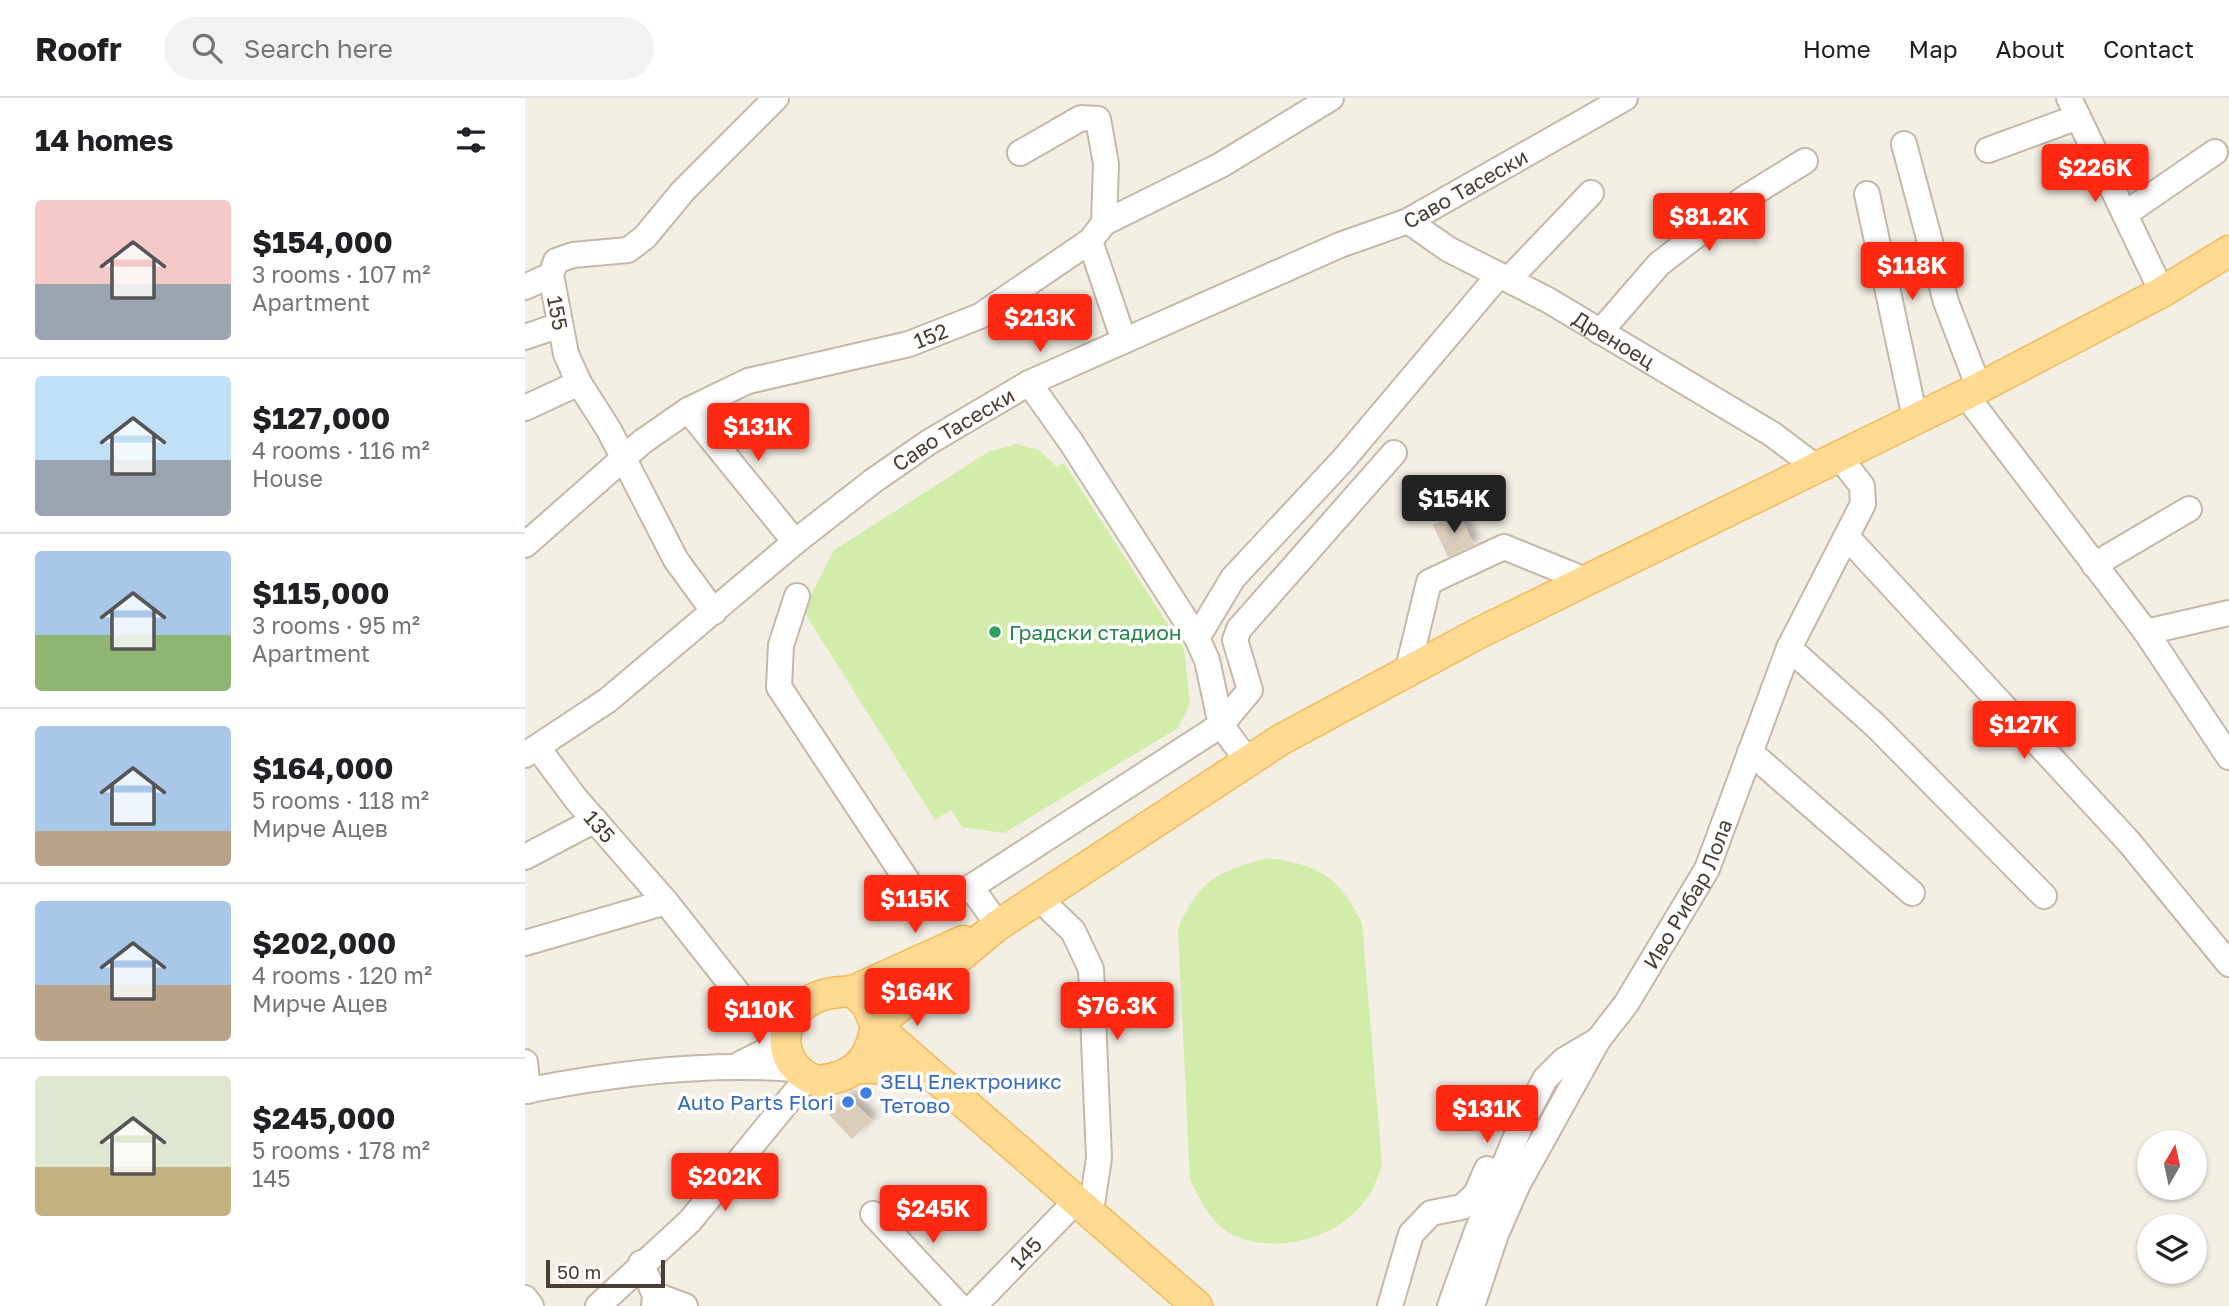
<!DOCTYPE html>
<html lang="en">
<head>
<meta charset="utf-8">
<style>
  body { margin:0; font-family:"Golos Text",sans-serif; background:#f2f2f2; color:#202124; height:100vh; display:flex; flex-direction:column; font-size:26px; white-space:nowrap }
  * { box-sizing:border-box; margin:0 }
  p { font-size:23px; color:#757577 }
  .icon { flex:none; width:38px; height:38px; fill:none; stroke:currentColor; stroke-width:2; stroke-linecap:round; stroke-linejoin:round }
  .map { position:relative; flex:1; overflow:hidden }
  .sheet { display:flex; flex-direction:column; background:#fff; width:525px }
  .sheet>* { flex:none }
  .needle { width:46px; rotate:9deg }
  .tools { position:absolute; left:1612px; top:1032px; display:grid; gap:14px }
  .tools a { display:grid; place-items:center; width:70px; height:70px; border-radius:50%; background:#fff; box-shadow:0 2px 5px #0004; font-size:35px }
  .scale { position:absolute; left:21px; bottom:18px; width:119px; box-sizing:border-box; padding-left:7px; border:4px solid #483f34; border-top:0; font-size:19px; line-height:24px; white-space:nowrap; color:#483f34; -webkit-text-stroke:5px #fff; paint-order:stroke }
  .price { position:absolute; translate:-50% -60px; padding:0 16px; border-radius:7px; background:#ff2811; color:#fff; font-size:23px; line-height:46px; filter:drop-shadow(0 2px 4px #0008) }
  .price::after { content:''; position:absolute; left:50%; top:42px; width:21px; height:16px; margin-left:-10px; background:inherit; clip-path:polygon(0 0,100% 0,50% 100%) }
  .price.active { background:#222; color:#fff }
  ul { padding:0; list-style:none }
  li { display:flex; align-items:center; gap:21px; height:175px; padding:0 35px }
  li+li { border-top:2px solid #e0e0e0 }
  li span { display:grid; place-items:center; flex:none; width:196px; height:140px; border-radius:7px; color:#555 }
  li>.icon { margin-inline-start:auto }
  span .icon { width:84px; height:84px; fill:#fffc; stroke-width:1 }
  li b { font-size:30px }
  h2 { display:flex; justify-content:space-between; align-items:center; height:84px; padding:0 35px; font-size:30px }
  header { display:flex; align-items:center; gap:42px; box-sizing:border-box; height:98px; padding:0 35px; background:#fff; border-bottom:2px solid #e0e0e0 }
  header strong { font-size:33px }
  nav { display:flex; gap:38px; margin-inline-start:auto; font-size:24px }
  .search { width:490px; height:63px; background:#f2f2f2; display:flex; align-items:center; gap:18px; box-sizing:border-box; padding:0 24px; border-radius:38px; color:#757577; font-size:26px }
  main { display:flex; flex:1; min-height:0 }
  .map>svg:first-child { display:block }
  .green { fill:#d2eda9 }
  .building { fill:#dacdbc; filter:url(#shadow) }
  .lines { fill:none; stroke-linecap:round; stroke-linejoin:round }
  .minor-casing { stroke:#c4b9a9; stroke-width:28 }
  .major-casing { stroke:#f1ba56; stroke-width:33 }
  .minor { stroke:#fff; stroke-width:24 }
  .major { stroke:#ffda93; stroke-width:30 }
  .leisure-dot { fill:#2e9e5b; stroke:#fff; stroke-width:2.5 }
  .shop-dot { fill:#3f7fe0; stroke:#fff; stroke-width:2.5 }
  .labels { text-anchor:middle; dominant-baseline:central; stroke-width:7; stroke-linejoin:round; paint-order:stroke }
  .street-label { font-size:21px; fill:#483f34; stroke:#fff }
  .leisure-label { font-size:21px; fill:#27864d; stroke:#fff; text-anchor:start }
  .shop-label { font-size:21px; fill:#366cbe; stroke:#fff; text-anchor:start }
</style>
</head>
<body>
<header>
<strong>Roofr</strong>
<div class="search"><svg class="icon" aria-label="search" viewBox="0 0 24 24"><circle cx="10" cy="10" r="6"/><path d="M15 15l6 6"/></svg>Search here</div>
<nav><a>Home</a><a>Map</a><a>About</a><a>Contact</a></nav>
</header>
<main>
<section class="sheet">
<h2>14 homes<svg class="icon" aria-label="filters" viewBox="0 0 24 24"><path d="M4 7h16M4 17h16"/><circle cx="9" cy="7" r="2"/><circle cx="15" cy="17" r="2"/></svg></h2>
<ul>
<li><span style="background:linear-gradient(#f6c9c9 60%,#9aa5b1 0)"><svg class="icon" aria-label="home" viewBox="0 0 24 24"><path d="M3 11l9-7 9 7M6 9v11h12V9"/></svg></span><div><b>$154,000</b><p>3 rooms · 107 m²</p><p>Apartment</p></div></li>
<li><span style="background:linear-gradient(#bfe0f5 60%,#9aa5b1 0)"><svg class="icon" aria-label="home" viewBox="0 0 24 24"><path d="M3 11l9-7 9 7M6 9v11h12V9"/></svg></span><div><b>$127,000</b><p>4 rooms · 116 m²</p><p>House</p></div></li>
<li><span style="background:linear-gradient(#a9c7e8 60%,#8fb573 0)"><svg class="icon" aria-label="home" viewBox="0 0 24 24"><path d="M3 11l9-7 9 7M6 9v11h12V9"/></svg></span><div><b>$115,000</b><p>3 rooms · 95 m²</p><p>Apartment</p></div></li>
<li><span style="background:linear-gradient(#a9c7e8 75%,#b9a48a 0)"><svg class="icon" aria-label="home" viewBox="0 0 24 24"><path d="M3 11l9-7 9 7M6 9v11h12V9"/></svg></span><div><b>$164,000</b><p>5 rooms · 118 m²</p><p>Мирче Ацев</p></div></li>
<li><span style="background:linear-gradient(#a9c7e8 60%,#b9a48a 0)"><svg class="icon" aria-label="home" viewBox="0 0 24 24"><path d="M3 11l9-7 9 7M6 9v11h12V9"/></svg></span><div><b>$202,000</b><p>4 rooms · 120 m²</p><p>Мирче Ацев</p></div></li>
<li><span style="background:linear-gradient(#dfe7d0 65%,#c2b280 0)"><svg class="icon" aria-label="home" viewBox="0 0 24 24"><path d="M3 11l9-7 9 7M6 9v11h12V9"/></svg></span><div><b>$245,000</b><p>5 rooms · 178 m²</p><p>145</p></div></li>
</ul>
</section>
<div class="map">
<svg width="1704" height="1208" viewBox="0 0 1704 1208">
  <defs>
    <filter id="shadow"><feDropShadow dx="6" dy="-6" stdDeviation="3.5" flood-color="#0004"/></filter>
  </defs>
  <rect width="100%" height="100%" fill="#f4efe5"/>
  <g class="green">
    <polygon points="491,346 514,352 532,369 539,365 659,551 665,605 653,630 479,735 437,729 426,712 410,722 281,517 286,497 309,452 465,353"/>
    <path d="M743,760C795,767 813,778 837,825L857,1067C853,1076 850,1089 844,1097C818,1139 753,1158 708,1137C687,1127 675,1101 665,1082L653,831C675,781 691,774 743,760Z"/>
  </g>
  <g class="building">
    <polygon points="934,415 949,447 923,459 908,427"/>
    <polygon points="323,998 347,1022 327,1041 304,1017"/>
  </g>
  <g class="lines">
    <defs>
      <g id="minor">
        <polyline points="1544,0 1637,194"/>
        <polyline points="1379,46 1421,204 1454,290"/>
        <polyline points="1463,52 1553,19"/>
        <polyline points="495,55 556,20 573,21 581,66 579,125"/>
        <polyline points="1342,96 1390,320"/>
        <polyline points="1600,116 1690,54"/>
        <path id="s1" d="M883,123L923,151L1023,202L1247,336L1291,369"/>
        <polyline points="565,143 599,243"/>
        <polyline points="984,181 1066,95"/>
        <polyline points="0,189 26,177"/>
        <polyline points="1075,234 1134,166 1217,102 1280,63"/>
        <polyline points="0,239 35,227"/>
        <polyline points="504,285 546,344 672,540 682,562 696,627 722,662"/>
        <polyline points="1440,296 1621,534 1704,659"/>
        <polyline points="0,310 54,285"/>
        <polyline points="163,312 270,444"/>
        <polyline points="1322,439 1604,744 1704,866"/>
        <path id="s2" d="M0,447L117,344L163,312L223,283L384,246L455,218L565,143L579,125L696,67L806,0"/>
        <polyline points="1569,467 1664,411"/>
        <polyline points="272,498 256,547 254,589 389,793 426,798 446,789 696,627 725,592 710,542 714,531 869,355"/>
        <polyline points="189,514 151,462 84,332 54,285 41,256 26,177 31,163 48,157 103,152 120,139 158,93 251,0"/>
        <polyline points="1621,534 1704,515"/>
        <polyline points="672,540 708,480 818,362 974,177"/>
        <polyline points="1264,550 1351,628 1519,798"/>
        <polyline points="882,575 904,484 979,449 1063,483"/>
        <path id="s3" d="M13,650L51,701L141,804L216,899L259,944L213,967"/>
        <polyline points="1225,654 1387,795"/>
        <path id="s4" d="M0,657L83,602L270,444L348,383L404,344L504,285L815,147L883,123L1100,0"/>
        <polyline points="0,759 70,722"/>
        <polyline points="446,789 473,827"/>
        <polyline points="518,797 526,812 548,833 566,871 574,1060 566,1113"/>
        <polyline points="0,845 141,804"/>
        <polyline points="0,964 3,993"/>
        <path d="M0,993C89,975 181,964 271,971"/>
        <polyline points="348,1116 434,1208"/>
        <polyline points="116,1165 130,1197 129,1208"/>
        <polyline points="130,1197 160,1208"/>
        <polyline points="0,1200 6,1208"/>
        <polyline points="73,1208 165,1123 282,980"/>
        <path id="s5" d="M449,1208L552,1102"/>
        <polyline points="865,1208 886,1136 906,1115 937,1109 951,1096 962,1071"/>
        <path id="s6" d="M925,1208L952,1133L995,1029L1020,981L1039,962L1073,942L1101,906L1182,771L1264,550L1338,406L1337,388L1313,357"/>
        <polyline points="947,1208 971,1136 993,1086 1073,942"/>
      </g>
      <g id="major">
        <polyline points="328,893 438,843"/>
        <polyline points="331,970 399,970"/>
        <path d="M672,1208L351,928L342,907L328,893C309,894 290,896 276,909C249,934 259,972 292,983C328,980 345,964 351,928L473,827L757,641L954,535L1454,290L1637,194L1704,153"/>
      </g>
    </defs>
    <use href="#minor" class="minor-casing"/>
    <use href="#major" class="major-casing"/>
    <use href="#minor" class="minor"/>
    <use href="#major" class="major"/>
  </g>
  <circle class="leisure-dot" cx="470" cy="534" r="7"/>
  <g class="shop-dot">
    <circle cx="341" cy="995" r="7"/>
    <circle cx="323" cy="1004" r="7"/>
  </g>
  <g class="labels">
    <g class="street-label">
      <text stroke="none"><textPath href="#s4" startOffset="1106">Саво Тасески</textPath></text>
      <text transform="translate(33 215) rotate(79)">155</text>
      <text stroke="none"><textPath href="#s2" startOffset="467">152</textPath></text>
      <text stroke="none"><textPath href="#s1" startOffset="238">Дреноец</textPath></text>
      <text stroke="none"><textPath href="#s4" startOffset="539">Саво Тасески</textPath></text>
      <text stroke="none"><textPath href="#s3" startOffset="100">135</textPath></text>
      <text stroke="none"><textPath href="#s6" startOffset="485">Иво Рибар Лола</textPath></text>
      <text stroke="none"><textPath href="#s5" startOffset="74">145</textPath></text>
    </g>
    <g class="leisure-label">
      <text x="484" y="534">Градски стадион</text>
    </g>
    <g class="shop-label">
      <text x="355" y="983">ЗЕЦ Електроникс<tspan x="355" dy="24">Тетово</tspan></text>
      <text x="309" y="1004" text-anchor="end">Auto Parts Flori</text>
    </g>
  </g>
</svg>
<div class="tools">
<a><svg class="needle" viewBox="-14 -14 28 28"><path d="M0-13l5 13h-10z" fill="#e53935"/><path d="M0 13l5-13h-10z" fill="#757577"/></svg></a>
<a><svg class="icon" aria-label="layers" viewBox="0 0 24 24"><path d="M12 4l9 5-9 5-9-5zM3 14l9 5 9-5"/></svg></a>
</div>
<div class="scale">50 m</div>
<b class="price" style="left:1570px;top:106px">$226K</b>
<b class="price" style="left:1184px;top:155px">$81.2K</b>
<b class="price" style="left:1387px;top:204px">$118K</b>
<b class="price" style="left:515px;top:256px">$213K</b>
<b class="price" style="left:233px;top:365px">$131K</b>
<b class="price active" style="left:929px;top:437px">$154K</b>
<b class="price" style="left:1499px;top:663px">$127K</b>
<b class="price" style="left:390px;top:837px">$115K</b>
<b class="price" style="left:392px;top:930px">$164K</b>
<b class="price" style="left:592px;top:944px">$76.3K</b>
<b class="price" style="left:234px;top:948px">$110K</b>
<b class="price" style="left:962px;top:1047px">$131K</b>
<b class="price" style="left:200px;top:1115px">$202K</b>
<b class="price" style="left:408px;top:1147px">$245K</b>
</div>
</main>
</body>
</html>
